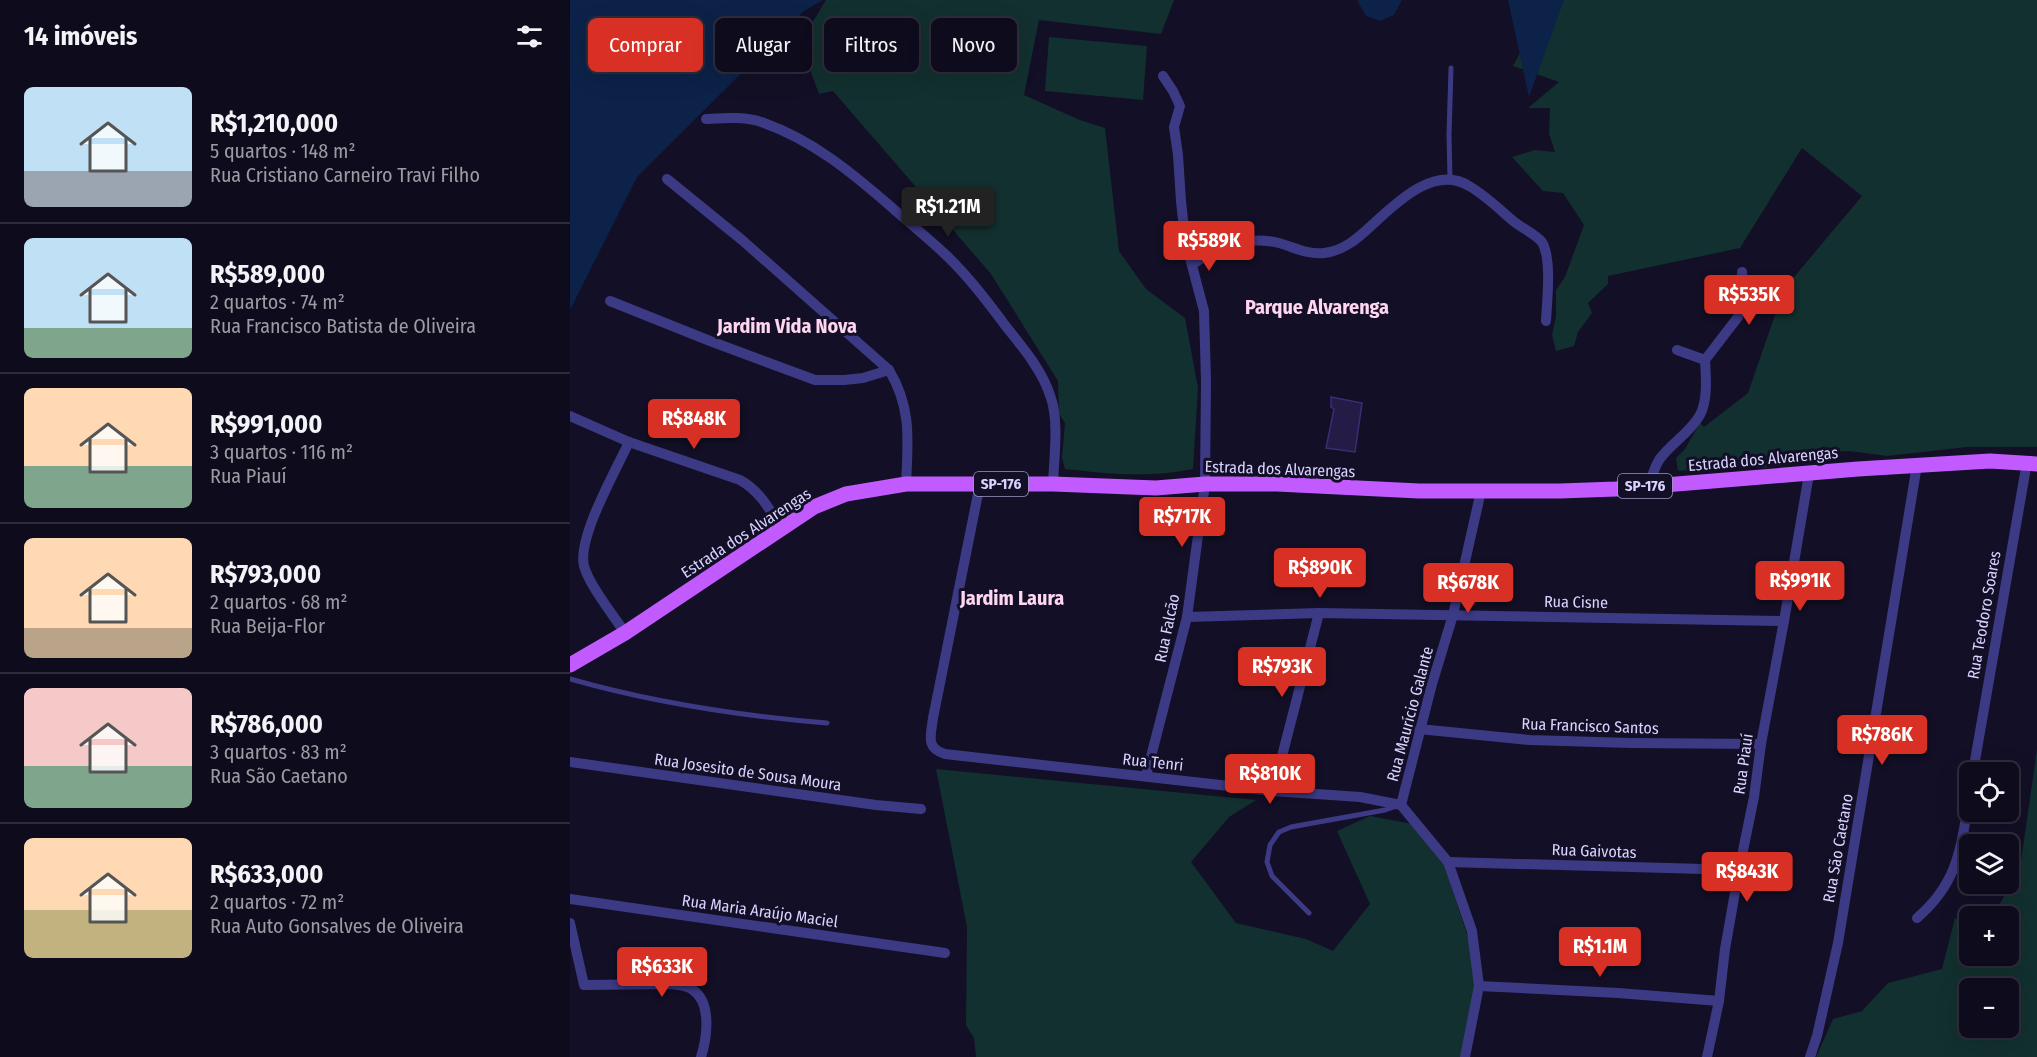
<!DOCTYPE html>
<html lang="pt">
<head>
<meta charset="utf-8">
<style>
  body { margin:0; font-family:"Fira Sans Condensed",sans-serif; background:#1c1929; color:#f1f3f6; height:100vh; display:flex; flex-direction:column; font-size:22px; white-space:nowrap }
  * { box-sizing:border-box; margin:0 }
  p { font-size:20px; color:#9b9ba3 }
  .icon { flex:none; width:33px; height:33px; fill:none; stroke:currentColor; stroke-width:2; stroke-linecap:round; stroke-linejoin:round }
  .map { position:relative; flex:1; overflow:hidden }
  .drawer { display:flex; flex-direction:column; background:#0e0b1c; width:570px }
  .drawer>* { flex:none }
  .hud { position:absolute; left:18px; top:18px; width:570px; height:54px; display:flex; gap:12px }
  .tools { position:absolute; left:1389px; top:762px; display:grid; gap:12px }
  .tools a { display:grid; place-items:center; width:60px; height:60px; border-radius:9px; background:#0e0b1c; box-shadow:0 6px 24px #0002,0 0 0 2px #2e2b3b; font-size:30px }
  .price { position:absolute; translate:-50% -51px; padding:0 14px; border-radius:6px; background:#d93025; color:#fff; font-size:20px; line-height:39px; filter:drop-shadow(0 2px 3px #0008) }
  .price::after { content:''; position:absolute; left:50%; top:36px; width:18px; height:14px; margin-left:-9px; background:inherit; clip-path:polygon(0 0,100% 0,50% 100%) }
  .price.selected { background:#222; color:#fff }
  ul { padding:0; list-style:none }
  li { display:flex; align-items:center; gap:18px; height:150px; padding:0 24px }
  li+li { border-top:2px solid #2e2b3b }
  li span { display:grid; place-items:center; flex:none; width:168px; height:120px; border-radius:9px; color:#555 }
  li>.icon { margin-inline-start:auto }
  span .icon { width:72px; height:72px; fill:#fffc; stroke-width:1 }
  li b { font-size:26px }
  h2 { display:flex; justify-content:space-between; align-items:center; height:72px; padding:0 24px; font-size:26px }
  .tag { padding:0 21px; border-radius:9px; background:#0e0b1c; box-shadow:0 6px 24px #0002,0 0 0 2px #2e2b3b; font-size:21px; line-height:54px }
  .tag.selected { background:#d93025; color:#fff }
  main { display:flex; flex:1; min-height:0 }
  .map>svg:first-child { display:block }
  .green { fill:#12302f; fill-rule:evenodd }
  .water { fill:#0c2248 }
  .building { fill:#241b47; stroke:#3b2d73; stroke-width:1.5 }
  .lines { fill:none; stroke-linecap:round; stroke-linejoin:round }
  .lane { stroke:#3d3a85; stroke-width:5 }
  .street { stroke:#3d3a85; stroke-width:10 }
  .primary { stroke:#c25bff; stroke-width:15 }
  .labels { text-anchor:middle; dominant-baseline:central; stroke-width:6; stroke-linejoin:round; paint-order:stroke }
  .shield { fill:#130f26; stroke:#9e99be; stroke-width:1.5 }
  .shield-label { font-size:15px; font-weight:bold; fill:#d9d4ff }
  .street-label { font-size:16px; fill:#d9d4ff; stroke:#130f26 }
  .quarter-label { font-size:20px; font-weight:bold; fill:#ffd6f0; stroke:#130f26 }
</style>
</head>
<body>
<main>
<section class="drawer">
<h2>14 imóveis<svg class="icon" aria-label="filters" viewBox="0 0 24 24"><path d="M4 7h16M4 17h16"/><circle cx="9" cy="7" r="2"/><circle cx="15" cy="17" r="2"/></svg></h2>
<ul>
<li><span style="background:linear-gradient(#bfe0f5 70%,#9aa5b1 0)"><svg class="icon" aria-label="home" viewBox="0 0 24 24"><path d="M3 11l9-7 9 7M6 9v11h12V9"/></svg></span><div><b>R$1,210,000</b><p>5 quartos · 148 m²</p><p>Rua Cristiano Carneiro Travi Filho</p></div></li>
<li><span style="background:linear-gradient(#bfe0f5 75%,#7fa58c 0)"><svg class="icon" aria-label="home" viewBox="0 0 24 24"><path d="M3 11l9-7 9 7M6 9v11h12V9"/></svg></span><div><b>R$589,000</b><p>2 quartos · 74 m²</p><p>Rua Francisco Batista de Oliveira</p></div></li>
<li><span style="background:linear-gradient(#ffd9b3 65%,#7fa58c 0)"><svg class="icon" aria-label="home" viewBox="0 0 24 24"><path d="M3 11l9-7 9 7M6 9v11h12V9"/></svg></span><div><b>R$991,000</b><p>3 quartos · 116 m²</p><p>Rua Piauí</p></div></li>
<li><span style="background:linear-gradient(#ffd9b3 75%,#b9a48a 0)"><svg class="icon" aria-label="home" viewBox="0 0 24 24"><path d="M3 11l9-7 9 7M6 9v11h12V9"/></svg></span><div><b>R$793,000</b><p>2 quartos · 68 m²</p><p>Rua Beija-Flor</p></div></li>
<li><span style="background:linear-gradient(#f6c9c9 65%,#7fa58c 0)"><svg class="icon" aria-label="home" viewBox="0 0 24 24"><path d="M3 11l9-7 9 7M6 9v11h12V9"/></svg></span><div><b>R$786,000</b><p>3 quartos · 83 m²</p><p>Rua São Caetano</p></div></li>
<li><span style="background:linear-gradient(#ffd9b3 60%,#c2b280 0)"><svg class="icon" aria-label="home" viewBox="0 0 24 24"><path d="M3 11l9-7 9 7M6 9v11h12V9"/></svg></span><div><b>R$633,000</b><p>2 quartos · 72 m²</p><p>Rua Auto Gonsalves de Oliveira</p></div></li>
</ul>
</section>
<div class="map">
<svg width="1467" height="1057" viewBox="0 0 1467 1057">
  <rect width="100%" height="100%" fill="#130f26"/>
  <g class="green">
    <path d="M256,0H604L591,34L469,20L454,95L510,120L535,128L549,251L576,289L615,318L628,388L623,469C577,478 540,474 495,469L492,458L495,423L489,414L488,381L421,274L263,91L249,94L230,43Z"/>
    <polygon points="973,0 1467,0 1467,447 1397,447 1317,456 1279,451 1242,452 1195,468 1158,466 1108,471 1106,458 1115,449 1130,423 1134,427 1178,393 1214,289 1292,196 1232,148 1170,248 1038,276 1038,284 1018,303 1022,313 1008,332 1004,346 986,351 982,335 986,316 986,290 995,277 1014,225 993,193 973,191 942,157 965,150 985,152 979,134 980,108 958,108 989,82 943,66 962,31"/>
    <polygon points="479,37 577,46 573,100 475,91"/>
    <path d="M1467,749V1057H1246L1263,1019L1292,1011L1318,983L1372,969L1385,918L1399,925L1400,956H1438V916H1423L1450,868ZM1438,988V1028H1400V988Z"/>
    <polygon points="366,769 686,800 659,817 621,862 666,923 736,939 763,951 800,904 767,831 800,816 843,824 874,865 900,943 905,987 891,1057 406,1057 404,1038 396,1025 397,927"/>
  </g>
  <g class="water">
    <polygon points="0,0 253,0 234,11 67,177 0,310"/>
    <polygon points="787,0 832,0 824,15 810,21 796,16"/>
    <polygon points="938,0 994,0 959,97"/>
  </g>
  <polygon class="building" points="761,397 792,403 785,452 756,448 764,409 761,407"/>
  <g class="lines">
    <g class="lane">
      <polyline points="880,179 879,135 881,68"/>
      <path d="M0,679C84,703 170,716 257,723"/>
      <polyline points="739,913 702,876 697,862 700,845 709,832 721,827 815,810 827,806"/>
    </g>
    <g class="street">
      <path d="M136,119C155,118 175,116 194,123C242,140 281,172 319,205C338,222 358,238 377,256C400,278 419,304 438,329C455,350 473,372 481,398C489,422 484,459 483,484"/>
      <path d="M97,179L172,240L319,370C342,408 338,441 336,484"/>
      <path d="M623,264C650,246 676,235 709,243C724,247 737,255 754,253C773,251 787,239 801,226C825,204 864,164 899,186C915,195 928,208 942,220C951,228 964,233 972,242C982,259 977,300 976,321"/>
      <polyline points="40,301 140,341 245,380 274,380 293,378 319,370"/>
      <polyline points="1135,360 1168,317 1173,300 1172,272"/>
      <path d="M0,416L59,442L170,480C190,491 200,510 211,528"/>
      <path d="M410,484L363,718C361,735 355,748 375,754L703,791L790,797L831,805L878,862L902,931L909,986L895,1057"/>
      <path d="M1079,486C1082,477 1084,468 1089,460C1101,443 1119,434 1130,415C1138,400 1136,377 1135,360L1107,350"/>
      <polyline points="617,617 749,613 1214,621"/>
      <path d="M55,633C44,616 19,585 14,566C7,538 46,470 59,442"/>
      <polyline points="849,729 960,740 1061,743 1191,744"/>
      <polyline points="0,762 306,805 351,809"/>
      <polyline points="1403,772 1457,462"/>
      <polyline points="576,776 617,617 635,484 636,381 634,311 615,239 611,201 608,155 604,127 610,106 603,91 593,76"/>
      <polyline points="703,791 749,613"/>
      <polyline points="831,805 862,684 883,615 911,491"/>
      <polyline points="878,862 1169,870"/>
      <polyline points="0,899 375,953"/>
      <path d="M1347,918C1390,881 1391,845 1400,793"/>
      <path d="M0,923L14,985L101,984C109,985 117,985 123,990C142,1003 137,1038 131,1057"/>
      <polyline points="909,986 1048,993 1149,1001"/>
      <polyline points="1137,1057 1149,1001 1155,949 1169,870 1184,797 1191,744 1214,621 1239,474"/>
      <polyline points="1240,1057 1247,1036 1268,943 1347,465"/>
    </g>
    <polyline class="primary" points="0,665 55,633 244,507 276,494 336,484 483,484 586,488 635,484 707,484 849,491 990,491 1046,489 1288,469 1420,461 1467,464"/>
  </g>
  <g class="labels">
    <g class="shield">
      <rect x="404" y="472" width="54" height="24" rx="4.5"/>
      <rect x="1048" y="474" width="54" height="24" rx="4.5"/>
    </g>
    <g class="shield-label">
      <text x="431" y="484">SP-176</text>
      <text x="1075" y="486">SP-176</text>
    </g>
    <g class="street-label">
      <text transform="translate(1193 459) rotate(-5)">Estrada dos Alvarengas</text>
      <text transform="translate(710 469) rotate(2)">Estrada dos Alvarengas</text>
      <text transform="translate(176 533) rotate(-33)">Estrada dos Alvarengas</text>
      <text transform="translate(1006 602) rotate(1)">Rua Cisne</text>
      <text transform="translate(1414 615) rotate(-80)">Rua Teodoro Soares</text>
      <text transform="translate(597 628) rotate(-78)">Rua Falcão</text>
      <text transform="translate(840 714) rotate(-75)">Rua Maurício Galante</text>
      <text transform="translate(1020 726) rotate(2)">Rua Francisco Santos</text>
      <text transform="translate(583 762) rotate(6)">Rua Tenri</text>
      <text transform="translate(1173 764) rotate(-82)">Rua Piauí</text>
      <text transform="translate(178 772) rotate(8)">Rua Josesito de Sousa Moura</text>
      <text transform="translate(1268 848) rotate(-80)">Rua São Caetano</text>
      <text transform="translate(1024 851) rotate(2)">Rua Gaivotas</text>
      <text transform="translate(190 911) rotate(8)">Rua Maria Araújo Maciel</text>
    </g>
    <g class="quarter-label">
      <text x="747" y="307">Parque Alvarenga</text>
      <text x="217" y="326">Jardim Vida Nova</text>
      <text x="442" y="598">Jardim Laura</text>
    </g>
  </g>
</svg>
<div class="tools">
<a><svg class="icon" aria-label="locate" viewBox="0 0 24 24"><circle cx="12" cy="12" r="6"/><path d="M12 2v4M12 18v4M2 12h4M18 12h4"/></svg></a>
<a><svg class="icon" aria-label="layers" viewBox="0 0 24 24"><path d="M12 4l9 5-9 5-9-5zM3 14l9 5 9-5"/></svg></a>
<a>+</a>
<a>−</a>
</div>
<b class="price selected" style="left:378px;top:238px">R$1.21M</b>
<b class="price" style="left:639px;top:272px">R$589K</b>
<b class="price" style="left:1179px;top:326px">R$535K</b>
<b class="price" style="left:124px;top:450px">R$848K</b>
<b class="price" style="left:612px;top:548px">R$717K</b>
<b class="price" style="left:750px;top:599px">R$890K</b>
<b class="price" style="left:1230px;top:612px">R$991K</b>
<b class="price" style="left:898px;top:614px">R$678K</b>
<b class="price" style="left:712px;top:698px">R$793K</b>
<b class="price" style="left:1312px;top:766px">R$786K</b>
<b class="price" style="left:700px;top:805px">R$810K</b>
<b class="price" style="left:1177px;top:903px">R$843K</b>
<b class="price" style="left:1030px;top:978px">R$1.1M</b>
<b class="price" style="left:92px;top:998px">R$633K</b>
<div class="hud">
<a class="tag selected">Comprar</a>
<a class="tag">Alugar</a>
<a class="tag">Filtros</a>
<a class="tag">Novo</a>
</div>
</div>
</main>
</body>
</html>
